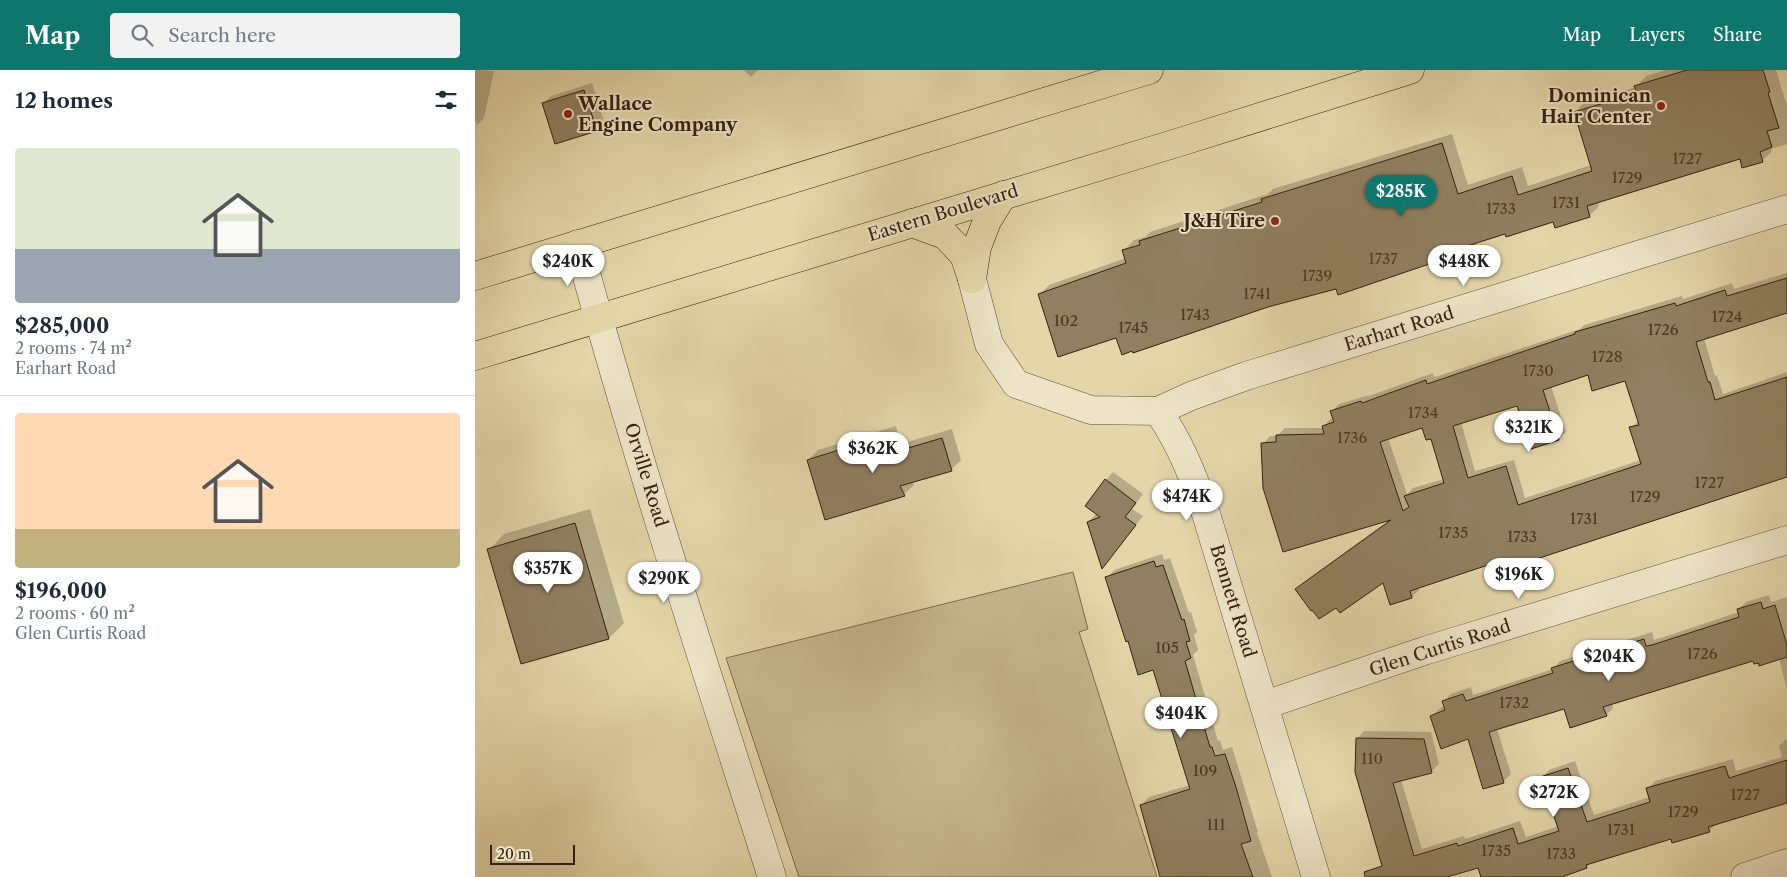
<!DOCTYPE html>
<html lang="en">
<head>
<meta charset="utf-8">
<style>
  body { margin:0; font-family:"Libre Caslon Text",serif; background:#f2f2f3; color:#1f2937; height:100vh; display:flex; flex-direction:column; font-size:19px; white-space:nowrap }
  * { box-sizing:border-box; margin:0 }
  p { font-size:16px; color:#747a83 }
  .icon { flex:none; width:28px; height:28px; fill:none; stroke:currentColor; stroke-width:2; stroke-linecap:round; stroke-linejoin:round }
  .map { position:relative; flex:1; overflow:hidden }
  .drawer { display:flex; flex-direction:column; background:#fff; width:475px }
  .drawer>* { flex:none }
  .scale { position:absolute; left:15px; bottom:12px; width:85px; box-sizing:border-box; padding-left:5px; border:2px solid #352110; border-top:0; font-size:14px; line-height:18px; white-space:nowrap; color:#352110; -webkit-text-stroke:4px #ede4c7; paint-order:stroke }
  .price { position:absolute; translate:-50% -42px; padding:0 11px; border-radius:18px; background:#fff; color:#222; font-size:16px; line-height:32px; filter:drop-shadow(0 1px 2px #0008) }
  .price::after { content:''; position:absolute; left:50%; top:30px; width:15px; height:11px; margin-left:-8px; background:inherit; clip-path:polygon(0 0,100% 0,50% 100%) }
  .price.on { background:#0f766e; color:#fff }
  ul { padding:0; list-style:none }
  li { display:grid; align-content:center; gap:10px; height:265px; padding:0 15px }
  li+li { border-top:1px solid #e0e1e3 }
  li span { display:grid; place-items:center; height:155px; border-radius:5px; color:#555 }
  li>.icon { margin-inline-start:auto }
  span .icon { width:90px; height:90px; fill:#fffc; stroke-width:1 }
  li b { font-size:21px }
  h2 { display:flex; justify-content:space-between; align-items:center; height:60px; padding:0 15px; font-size:21px }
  header { display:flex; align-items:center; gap:30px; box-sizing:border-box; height:70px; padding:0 25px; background:#0f766e; color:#fff }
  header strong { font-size:24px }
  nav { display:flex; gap:28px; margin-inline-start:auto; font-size:18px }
  .search { width:350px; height:45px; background:#f2f2f3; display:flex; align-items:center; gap:12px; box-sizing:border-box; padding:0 18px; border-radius:5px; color:#747a83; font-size:19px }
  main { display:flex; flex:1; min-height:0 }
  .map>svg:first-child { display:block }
  .green { fill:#c6b78f; stroke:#7e6c50 }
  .shadow { fill:#0003; fill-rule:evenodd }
  .building { fill:#907f60; stroke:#352110; fill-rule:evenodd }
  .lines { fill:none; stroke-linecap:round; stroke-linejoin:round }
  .street-casing { stroke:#614e36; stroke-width:29 }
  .primary-casing { stroke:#352110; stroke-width:29 }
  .street { stroke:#ede4c7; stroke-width:28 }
  .primary { stroke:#e4d6a9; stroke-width:28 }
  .poi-dot { fill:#8f2418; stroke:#ede4c7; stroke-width:2 }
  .labels { text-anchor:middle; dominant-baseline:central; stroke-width:4; stroke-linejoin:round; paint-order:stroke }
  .number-label { font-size:15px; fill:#4c3824 }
  .poi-label { font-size:18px; font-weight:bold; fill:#352110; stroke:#ede4c7; text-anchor:end }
  .street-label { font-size:18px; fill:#352110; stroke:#ede4c7 }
</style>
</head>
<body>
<header>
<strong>Map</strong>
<div class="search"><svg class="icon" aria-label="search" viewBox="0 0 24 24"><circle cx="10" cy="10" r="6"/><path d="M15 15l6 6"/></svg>Search here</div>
<nav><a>Map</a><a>Layers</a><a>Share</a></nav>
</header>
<main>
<section class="drawer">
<h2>12 homes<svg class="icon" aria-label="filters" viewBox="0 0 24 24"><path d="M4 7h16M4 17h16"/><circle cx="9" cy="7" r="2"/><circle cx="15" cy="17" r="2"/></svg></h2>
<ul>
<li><span style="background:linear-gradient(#dfe7d0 65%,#9aa5b1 0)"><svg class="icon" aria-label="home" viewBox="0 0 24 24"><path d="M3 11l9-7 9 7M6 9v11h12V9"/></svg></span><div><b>$285,000</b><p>2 rooms · 74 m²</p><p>Earhart Road</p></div></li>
<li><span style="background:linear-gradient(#ffd9b3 75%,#c2b280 0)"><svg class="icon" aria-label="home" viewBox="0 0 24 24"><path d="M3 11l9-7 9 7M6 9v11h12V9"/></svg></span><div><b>$196,000</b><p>2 rooms · 60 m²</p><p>Glen Curtis Road</p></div></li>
</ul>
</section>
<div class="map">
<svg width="1312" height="807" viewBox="0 0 1312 807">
  <rect width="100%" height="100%" fill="#e4d6a9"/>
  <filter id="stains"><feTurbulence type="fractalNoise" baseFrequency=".004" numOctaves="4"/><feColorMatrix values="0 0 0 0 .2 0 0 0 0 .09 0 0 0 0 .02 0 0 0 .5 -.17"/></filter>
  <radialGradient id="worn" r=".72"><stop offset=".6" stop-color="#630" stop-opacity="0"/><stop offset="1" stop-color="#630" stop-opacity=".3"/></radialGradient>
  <polygon class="green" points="598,502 613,559 604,562 682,807 324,807 251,588"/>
  <g class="shadow">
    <polygon points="0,0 19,1 9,48 2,55 0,52"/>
    <polygon points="269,0 283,0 276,7"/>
    <polygon points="1191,0 1301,0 1311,33 1312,32 1312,74 1296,79 1297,81 1287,91 1265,88 1123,132 1124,136 1114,146 1078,151 1030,162 1000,172 1001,175 991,185 970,188 642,266 565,225 574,215 651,188 649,180 659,170 670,167 675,162 793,124 798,119 977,64 993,115 1047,97 1053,116 1116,95 1100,42 1110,32 1161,17 1171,6"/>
    <polygon points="117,13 129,52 121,60 68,34 76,26"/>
    <path d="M1312,203V242L1229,268L1240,306L1242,305L1248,324L1312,302V406L1035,487L943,517L944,520L937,527L909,511L861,536L822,519L829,512L916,449L788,374L795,366H802L810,358H848L855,349L859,348L857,341L864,334L894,325V326L958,303L959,307L963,306L1105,259L1109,255L1207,226L1208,229L1257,213L1259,219ZM1113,304L1151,310L1164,350L1156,358L1166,390L1050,428L1039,390L1000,401L986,352L1043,335L1083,369L1091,362L1076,316ZM948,356L957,367L969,409L938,418L932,424L913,368Z"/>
    <polygon points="421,356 425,374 477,359 486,390 476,400 437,411 439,415 429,424 351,448 333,390 343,380"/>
    <polygon points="638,402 668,424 657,439 668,446 628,497 613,452 622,443 631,410"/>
    <polygon points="115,439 149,553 134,568 14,480 29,464"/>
    <polygon points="687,484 689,490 695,488 714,543 716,542 722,562 719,565 723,580 718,585 743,671 745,670 748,680 757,677 783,762 782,763 797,807 686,807 666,735 674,727 715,715 679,599 632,508 639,500"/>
    <polygon points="1294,525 1296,532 1312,527 1312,620 1304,588 1285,591 1279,590 1137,633 1138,638 1131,645 1090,638 1022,659 1036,704 1028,712 994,668 957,646 964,639 970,636 968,632 976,624 996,617 998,625 1078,599 1085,591 1177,562 1179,570 1186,568 1264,542 1263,540 1271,532"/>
    <polygon points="889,661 956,662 964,694 956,702 926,710 947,779 989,766 990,769 1045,751 1051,767 1084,756 1067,708 1074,700 1100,691 1119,745 1175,727 1173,719 1180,711 1258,689 1261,701 1307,687 1304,676 1312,668 1312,730 1242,753 1234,761 1197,768 1117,792 1111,797 1083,807 1007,807 1004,797 968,807 912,807 882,669"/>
  </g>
  <g class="building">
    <polygon points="1212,0 1288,0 1295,22 1293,23 1304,58 1292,61 1297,77 1285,82 1288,92 1267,98 1265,89 1219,103 1112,136 1115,147 1080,158 1078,152 1031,167 1030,164 989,177 992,186 970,193 969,189 863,225 861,219 793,237 658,283 657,281 647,285 641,268 583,287 563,224 651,193 647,180 665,175 664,171 787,132 786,129 967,73 983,124 1037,106 1043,125 1117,101 1099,42 1162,23 1159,16"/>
    <polygon points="109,20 122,61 80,74 67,33"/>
    <path d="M1312,208V243L1221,272L1233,312H1235L1240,330L1312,307V407L1037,497L1034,488L935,521L937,528L915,535L908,513L865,543L861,538L844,549L837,540L836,541L820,519L916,450L808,482L788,418L786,373L801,372V365L849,364L847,356L859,352L855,341L886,331L887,333L951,310L952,314L955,313L1100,264V262L1200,233L1201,236L1250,220L1252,226ZM1113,305L1117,321L1150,311L1164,355L1154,357L1166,394L1043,435L1031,396L993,408L978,356L1042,336L1056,379L1084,370L1068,320ZM947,358L951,370L956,369L969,413L929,426L934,437L928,441L905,372Z"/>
    <polygon points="411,365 416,383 467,368 477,401 425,416 430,426 350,450 332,390"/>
    <polygon points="630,409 661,433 650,447 661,455 627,499 612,452 625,447 610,436"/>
    <polygon points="100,453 134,569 46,594 12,479"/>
    <polygon points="679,491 681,497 688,495 707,550 709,549 715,571 711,572 716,588 710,591 735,677 737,677 740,686 750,684 761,717 776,771 766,774 778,807 685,807 665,735 715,719 678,600 663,605 653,571 651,572 630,507"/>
    <polygon points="1286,532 1288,539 1300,535 1312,575 1312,587 1284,596 1284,593 1279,594 1278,591 1128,637 1132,646 1095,658 1089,639 1014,662 1029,713 1008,719 993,669 966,679 955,646 970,640 967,631 988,624 991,631 1078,603 1076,598 1169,569 1171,576 1177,575 1264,547 1262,539"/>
    <polygon points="881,668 949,669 957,703 918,713 939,786 982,773 983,776 1038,758 1043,774 1084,761 1065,707 1093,698 1112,752 1175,732 1171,718 1250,696 1254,708 1312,690 1312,733 1233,757 1235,762 1197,773 1196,769 1111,795 1112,798 1087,807 1006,807 1003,798 972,807 890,807 889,802 907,796 880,702"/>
  </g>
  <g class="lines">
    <defs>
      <g id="street">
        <path d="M103,174C161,387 230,597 297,807"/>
        <path d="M497,209L514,274L541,314L616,340L683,341C706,374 720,409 732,447L841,807"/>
        <polyline points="683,341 716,326 771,306 1312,139"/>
        <polyline points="790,635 952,580 1312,470"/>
        <polyline points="1270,807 1312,793"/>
      </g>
      <g id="primary">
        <polyline points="437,153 470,165 489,185 497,209"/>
        <polyline points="0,206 674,0"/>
        <polyline points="497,209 502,177 512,151 528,125"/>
        <polyline points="0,286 705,72 935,0"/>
      </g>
    </defs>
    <use href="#street" class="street-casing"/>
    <use href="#primary" class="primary-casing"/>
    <use href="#street" class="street"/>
    <use href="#primary" class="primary"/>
  </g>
  <g class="poi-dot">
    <circle cx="1186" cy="36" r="5"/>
    <circle cx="93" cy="44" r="5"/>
    <circle cx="800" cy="151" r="5"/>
  </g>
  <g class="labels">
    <g class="number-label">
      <text x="1212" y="88">1727</text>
      <text x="1152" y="107">1729</text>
      <text x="1091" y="132">1731</text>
      <text x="1026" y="138">1733</text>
      <text x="908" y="188">1737</text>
      <text x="842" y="205">1739</text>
      <text x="782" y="223">1741</text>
      <text x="720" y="244">1743</text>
      <text x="1252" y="246">1724</text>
      <text x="591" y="250">102</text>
      <text x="658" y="257">1745</text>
      <text x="1188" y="259">1726</text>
      <text x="1132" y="286">1728</text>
      <text x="1063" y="300">1730</text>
      <text x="948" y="342">1734</text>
      <text x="877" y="367">1736</text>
      <text x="1234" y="412">1727</text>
      <text x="1170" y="426">1729</text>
      <text x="1109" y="448">1731</text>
      <text x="978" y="462">1735</text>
      <text x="1047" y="466">1733</text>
      <text x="692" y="577">105</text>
      <text x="1227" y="583">1726</text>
      <text x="1039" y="632">1732</text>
      <text x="897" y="688">110</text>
      <text x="730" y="700">109</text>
      <text x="1270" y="724">1727</text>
      <text x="1208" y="741">1729</text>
      <text x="741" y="754">111</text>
      <text x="1146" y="759">1731</text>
      <text x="1021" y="780">1735</text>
      <text x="1086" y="783">1733</text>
    </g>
    <g class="poi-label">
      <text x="1176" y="26">Dominican<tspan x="1176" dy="21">Hair Center</tspan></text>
      <text x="103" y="34" text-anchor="start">Wallace<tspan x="103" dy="21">Engine Company</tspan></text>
      <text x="790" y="151">J&amp;H Tire</text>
    </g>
    <g class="street-label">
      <text transform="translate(468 143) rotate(-17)">Eastern Boulevard</text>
      <text transform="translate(924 259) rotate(-17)">Earhart Road</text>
      <text transform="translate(171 405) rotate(73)">Orville Road</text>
      <text transform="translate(758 531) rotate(73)">Bennett Road</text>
      <text transform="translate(965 578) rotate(-18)">Glen Curtis Road</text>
    </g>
  </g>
  <rect width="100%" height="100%" filter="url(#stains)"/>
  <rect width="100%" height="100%" fill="url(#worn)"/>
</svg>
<div class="scale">20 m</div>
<b class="price on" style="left:926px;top:147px">$285K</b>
<b class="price" style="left:93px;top:217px">$240K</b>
<b class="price" style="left:989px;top:217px">$448K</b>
<b class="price" style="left:1054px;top:383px">$321K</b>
<b class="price" style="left:398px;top:404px">$362K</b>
<b class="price" style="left:712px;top:452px">$474K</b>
<b class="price" style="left:73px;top:524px">$357K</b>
<b class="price" style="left:1044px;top:530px">$196K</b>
<b class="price" style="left:189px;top:534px">$290K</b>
<b class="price" style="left:1134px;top:612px">$204K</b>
<b class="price" style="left:706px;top:669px">$404K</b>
<b class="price" style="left:1079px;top:748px">$272K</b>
</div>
</main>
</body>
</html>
